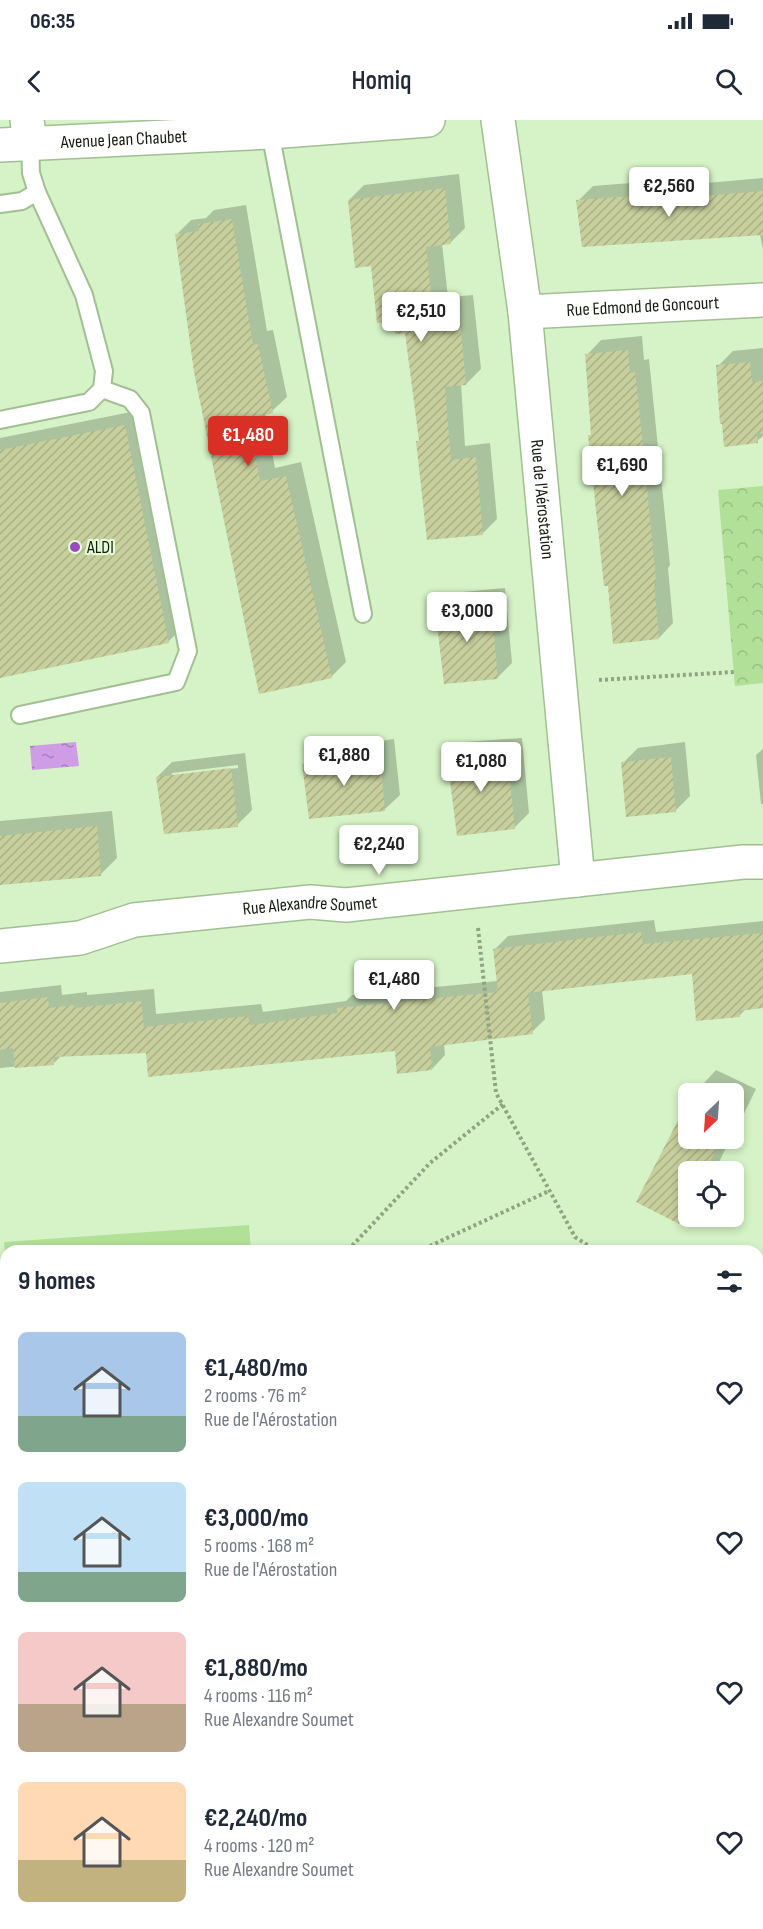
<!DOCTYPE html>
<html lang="en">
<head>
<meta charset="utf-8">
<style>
  body { margin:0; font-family:"Sofia Sans Condensed",sans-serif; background:#f6f6f7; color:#1f2937; height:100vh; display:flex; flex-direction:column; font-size:22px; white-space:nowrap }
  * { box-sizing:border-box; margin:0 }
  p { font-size:20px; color:#747a83 }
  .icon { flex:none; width:33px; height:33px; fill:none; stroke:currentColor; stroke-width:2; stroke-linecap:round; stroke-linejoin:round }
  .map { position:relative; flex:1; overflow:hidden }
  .details { position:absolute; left:0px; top:1125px; width:764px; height:684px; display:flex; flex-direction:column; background:#fff; border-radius:18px 18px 0 0; box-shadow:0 3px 9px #0003 }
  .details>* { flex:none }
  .needle { width:39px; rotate:205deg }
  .fabs { position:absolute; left:678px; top:963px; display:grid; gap:12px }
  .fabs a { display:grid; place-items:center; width:66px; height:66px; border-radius:9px; background:#fff; box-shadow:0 3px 9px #0003; font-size:30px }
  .price { position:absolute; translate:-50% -51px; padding:0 14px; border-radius:6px; background:#fff; color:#222; font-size:20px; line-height:39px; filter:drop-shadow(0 2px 3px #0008) }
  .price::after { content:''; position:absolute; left:50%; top:36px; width:18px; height:14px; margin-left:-9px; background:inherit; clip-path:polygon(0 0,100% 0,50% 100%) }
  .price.current { background:#d93025; color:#fff }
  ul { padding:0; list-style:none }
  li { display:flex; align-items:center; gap:18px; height:150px; padding:0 18px }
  li span { display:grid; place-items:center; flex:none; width:168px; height:120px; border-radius:9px; color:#555 }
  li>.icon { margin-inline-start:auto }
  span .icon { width:72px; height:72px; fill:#fffc; stroke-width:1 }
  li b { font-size:26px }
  h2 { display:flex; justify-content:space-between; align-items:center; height:72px; padding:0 18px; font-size:26px }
  .status { display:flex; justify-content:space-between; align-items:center; height:42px; padding:0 30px; background:#fff; direction:ltr }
  .status svg { height:16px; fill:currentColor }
  header { display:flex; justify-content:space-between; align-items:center; height:78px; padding:0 18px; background:#fff; font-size:27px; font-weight:600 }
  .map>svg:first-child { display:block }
  .forest { fill:url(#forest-crowns) }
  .pitch { fill:#b1e098 }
  .water { fill:url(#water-ripples) }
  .shadow { fill:#0003; fill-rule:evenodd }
  .building { fill:url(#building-hatch) }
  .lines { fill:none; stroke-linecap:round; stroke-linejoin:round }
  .service-casing { stroke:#a2bf93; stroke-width:20 }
  .minor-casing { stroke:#a2bf93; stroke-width:36 }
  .secondary-casing { stroke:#a2bf93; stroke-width:36 }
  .path { stroke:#8ea482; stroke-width:4; stroke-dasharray:3 3; stroke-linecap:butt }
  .service { stroke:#fff; stroke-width:16 }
  .minor { stroke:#fff; stroke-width:33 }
  .secondary { stroke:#fff; stroke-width:33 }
  .poi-dot { fill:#9a4abb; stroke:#e6feda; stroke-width:2 }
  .labels { text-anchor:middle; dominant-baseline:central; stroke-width:4.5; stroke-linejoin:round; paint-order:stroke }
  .street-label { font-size:18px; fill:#131d0d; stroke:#e6feda }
  .poi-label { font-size:18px; fill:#131d0d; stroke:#e6feda; text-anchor:start }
</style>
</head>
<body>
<div class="status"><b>06:35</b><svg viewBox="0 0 49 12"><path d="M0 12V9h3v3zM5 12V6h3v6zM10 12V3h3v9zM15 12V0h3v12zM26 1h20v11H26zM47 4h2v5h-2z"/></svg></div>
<header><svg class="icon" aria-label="back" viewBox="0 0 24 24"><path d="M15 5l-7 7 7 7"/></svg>Homiq<svg class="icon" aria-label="search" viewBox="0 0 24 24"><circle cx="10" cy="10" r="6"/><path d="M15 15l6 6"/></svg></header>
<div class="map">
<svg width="763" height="1809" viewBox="0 0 763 1809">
  <defs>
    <pattern id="forest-crowns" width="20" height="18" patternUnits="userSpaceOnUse" patternTransform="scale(1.5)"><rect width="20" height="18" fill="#b1e098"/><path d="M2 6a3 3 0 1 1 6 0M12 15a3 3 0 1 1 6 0" fill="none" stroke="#97c082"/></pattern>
    <pattern id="water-ripples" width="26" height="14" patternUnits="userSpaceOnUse" patternTransform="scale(1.5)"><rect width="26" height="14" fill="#ce9de5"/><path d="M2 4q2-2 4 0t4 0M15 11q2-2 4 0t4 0" fill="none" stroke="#a67fb8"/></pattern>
    <pattern id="building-hatch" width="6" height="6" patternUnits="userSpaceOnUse" patternTransform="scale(1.5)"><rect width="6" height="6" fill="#c7cf9d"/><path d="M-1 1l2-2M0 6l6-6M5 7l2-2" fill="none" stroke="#aab186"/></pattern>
  </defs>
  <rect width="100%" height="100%" fill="#d5f3c6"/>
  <polygon class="forest" points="763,366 763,563 735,566 718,370"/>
  <polygon class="pitch" points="249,1105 251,1131 6,1131 6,1142 4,1122"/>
  <polygon class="water" points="76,622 79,646 32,650 30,626"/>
  <g class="shadow">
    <polygon points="459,54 465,108 450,123 442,124 448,177 473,175 481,249 466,264 461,264 465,326 490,323 497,399 482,414 418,322 420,319 406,211 394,200 372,145 349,80 364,65"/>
    <polygon points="706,57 707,63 763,58 763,130 760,114 578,81 593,66"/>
    <polygon points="246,85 267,211 273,210 287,277 272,291 265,293 275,348 301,342 346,542 331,557 260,572 176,115 191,100 206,98 214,90"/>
    <polygon points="642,216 644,240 649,239 670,445 668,448 673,503 659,518 609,464 590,316 593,313 587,235 601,220"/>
    <polygon points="763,228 763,316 757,321 718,246 733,231"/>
    <polygon points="141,290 184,506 168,522 0,556 0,318"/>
    <polygon points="505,468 512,543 497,558 437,488 452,473"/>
    <polygon points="522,618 529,693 514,708 449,637 464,622"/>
    <polygon points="394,619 400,675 384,690 304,644 319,629"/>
    <polygon points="685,622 690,676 675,691 623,643 638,628"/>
    <polygon points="763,629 763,684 761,684 756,635"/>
    <path d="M245,633L252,690L237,705L157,657L172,642ZM238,645V648L172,656V653Z"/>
    <polygon points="112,691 117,738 101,754 0,764 0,701"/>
    <polygon points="654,800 656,812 763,801 763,887 746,889 739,896 693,853 542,870 545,899 532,912 444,924 445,935 432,949 396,930 147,932 61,936 54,943 0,948 0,872 61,865 62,875 87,872 87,875 154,869 156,894 261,884 263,892 346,881 352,875 498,861 495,829 508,816"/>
    <polygon points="716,950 756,969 734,1014 734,974 694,974"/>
    <polygon points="688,984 688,1018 731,1018 714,1052 688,1052 688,1092 678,1102 638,1082"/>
    <polygon points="758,1223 763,1226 763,1328 758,1325"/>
    <polygon points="758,1466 763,1469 763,1481 758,1492"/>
    <polygon points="761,1794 763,1794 763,1809 701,1809 751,1805 758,1803 758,1798"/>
    <polygon points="6,1797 6,1803 37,1803 37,1809 0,1809 0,1798"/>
    <polygon points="385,1803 465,1803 465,1809 380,1809"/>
  </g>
  <g class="building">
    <polygon points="445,68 451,124 426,127 433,191 459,190 466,265 445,267 451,340 476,337 483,415 427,420 416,321 419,321 405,213 395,214 393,202 377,203 371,146 355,148 348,80"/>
    <polygon points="763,71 763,115 582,127 576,80 692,72 692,77"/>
    <polygon points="232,99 253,225 258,224 273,293 249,298 260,361 286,356 332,558 259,574 194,252 175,114 199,111 198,104"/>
    <polygon points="628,230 630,253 635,252 641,306 656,461 654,462 659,519 613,524 608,466 604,466 588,315 591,315 585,234"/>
    <polygon points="750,242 752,262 763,261 763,313 757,313 758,323 724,327 722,304 720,304 716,245"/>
    <polygon points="125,305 169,523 0,558 0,330"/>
    <polygon points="491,482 498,559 444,564 435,488"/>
    <polygon points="507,632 515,709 457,716 447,637"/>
    <polygon points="380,634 385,691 309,699 302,644"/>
    <polygon points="671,637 676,692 626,697 621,642"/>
    <polygon points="231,648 238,707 164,714 156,657"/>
    <polygon points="97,706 101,756 0,765 0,716"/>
    <polygon points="641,812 643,824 763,813 763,888 739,891 740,897 696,901 692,854 528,873 533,914 430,927 432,950 397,954 395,931 148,957 146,933 54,937 54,945 15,948 13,928 0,930 0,883 48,877 49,888 74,885 74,888 141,881 144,907 248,896 250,905 337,893 337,888 498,872 493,829"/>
    <polygon points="688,981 688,1018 722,1018 705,1052 688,1052 688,1085 679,1104 636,1082"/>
  </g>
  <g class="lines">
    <defs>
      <g id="service">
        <polyline points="270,12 363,494"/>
        <polyline points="0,84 22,81 37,72"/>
        <polyline points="0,300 89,282 102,269 104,251 84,175 37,72 31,53 30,23"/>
        <polyline points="20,595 176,562 188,531 141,293 130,279 102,269"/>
        <polyline points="758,1514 763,1503"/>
        <polyline points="758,1707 763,1697"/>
        <polyline points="330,1809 373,1803"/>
      </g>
      <g id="minor">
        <polyline points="27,0 30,23"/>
        <path id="s1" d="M498,0L525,192L578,760"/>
        <path id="s2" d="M525,192L763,180"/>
        <path id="s3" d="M0,826L80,818L134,800L310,782L346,785L743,742H763"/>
      </g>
      <g id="secondary">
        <path id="s4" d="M0,25L270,12L428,0"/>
      </g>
    </defs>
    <use href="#service" class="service-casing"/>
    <use href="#minor" class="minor-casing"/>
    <use href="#secondary" class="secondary-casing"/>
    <g class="path">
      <polyline points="599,560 734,552"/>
      <polyline points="478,808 496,973 575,1117 597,1131"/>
      <polyline points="350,1131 351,1127 430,1043 503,984"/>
      <polyline points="419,1131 549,1071"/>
      <polyline points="758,1370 763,1373"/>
    </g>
    <use href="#service" class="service"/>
    <use href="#minor" class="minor"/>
    <use href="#secondary" class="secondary"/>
  </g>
  <circle class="poi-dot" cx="75" cy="427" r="6"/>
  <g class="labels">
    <g class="street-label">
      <text stroke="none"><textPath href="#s4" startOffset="124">Avenue Jean Chaubet</textPath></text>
      <text stroke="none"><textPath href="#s2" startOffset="118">Rue Edmond de Goncourt</textPath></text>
      <text stroke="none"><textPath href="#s1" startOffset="382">Rue de l'Aérostation</textPath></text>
      <text stroke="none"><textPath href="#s3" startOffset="314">Rue Alexandre Soumet</textPath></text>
    </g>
    <g class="poi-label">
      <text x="87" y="427">ALDI</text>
    </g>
  </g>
</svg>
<div class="fabs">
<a><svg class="needle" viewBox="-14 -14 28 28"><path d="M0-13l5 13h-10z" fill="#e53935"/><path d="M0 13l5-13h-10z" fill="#747a83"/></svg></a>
<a><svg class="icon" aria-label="locate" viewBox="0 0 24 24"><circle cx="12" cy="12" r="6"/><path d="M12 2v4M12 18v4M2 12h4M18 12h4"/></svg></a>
</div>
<b class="price" style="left:669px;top:98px">€2,560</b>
<b class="price" style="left:421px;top:223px">€2,510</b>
<b class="price current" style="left:248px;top:347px">€1,480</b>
<b class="price" style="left:622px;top:377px">€1,690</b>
<b class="price" style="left:467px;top:523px">€3,000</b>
<b class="price" style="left:344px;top:667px">€1,880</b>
<b class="price" style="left:481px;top:673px">€1,080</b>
<b class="price" style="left:379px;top:756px">€2,240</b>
<b class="price" style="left:394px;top:891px">€1,480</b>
<section class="details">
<h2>9 homes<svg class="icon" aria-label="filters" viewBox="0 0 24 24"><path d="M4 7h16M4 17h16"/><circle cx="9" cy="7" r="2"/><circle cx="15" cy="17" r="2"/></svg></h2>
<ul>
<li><span style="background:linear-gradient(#a9c7e8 70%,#7fa58c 0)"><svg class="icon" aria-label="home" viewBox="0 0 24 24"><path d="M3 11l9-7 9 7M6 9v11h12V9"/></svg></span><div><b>€1,480/mo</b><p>2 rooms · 76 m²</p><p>Rue de l'Aérostation</p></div><svg class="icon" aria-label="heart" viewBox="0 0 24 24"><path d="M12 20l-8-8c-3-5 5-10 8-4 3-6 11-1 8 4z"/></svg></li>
<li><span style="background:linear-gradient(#bfe0f5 75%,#7fa58c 0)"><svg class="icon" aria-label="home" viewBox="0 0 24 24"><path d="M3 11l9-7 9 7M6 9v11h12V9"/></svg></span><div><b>€3,000/mo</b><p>5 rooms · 168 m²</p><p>Rue de l'Aérostation</p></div><svg class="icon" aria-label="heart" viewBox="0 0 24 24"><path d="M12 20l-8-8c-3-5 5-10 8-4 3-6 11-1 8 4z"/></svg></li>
<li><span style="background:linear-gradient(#f6c9c9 60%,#b9a48a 0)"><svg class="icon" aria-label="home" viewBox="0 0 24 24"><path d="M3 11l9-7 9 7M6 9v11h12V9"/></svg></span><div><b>€1,880/mo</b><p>4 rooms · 116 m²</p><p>Rue Alexandre Soumet</p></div><svg class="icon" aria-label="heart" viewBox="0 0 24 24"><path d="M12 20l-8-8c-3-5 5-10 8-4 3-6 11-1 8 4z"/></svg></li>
<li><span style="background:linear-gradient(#ffd9b3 65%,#c2b280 0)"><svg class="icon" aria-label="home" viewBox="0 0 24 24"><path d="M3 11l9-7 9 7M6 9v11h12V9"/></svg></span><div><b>€2,240/mo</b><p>4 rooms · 120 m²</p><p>Rue Alexandre Soumet</p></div><svg class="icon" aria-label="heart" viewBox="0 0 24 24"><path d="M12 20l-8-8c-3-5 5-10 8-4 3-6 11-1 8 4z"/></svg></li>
</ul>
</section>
</div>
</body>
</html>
